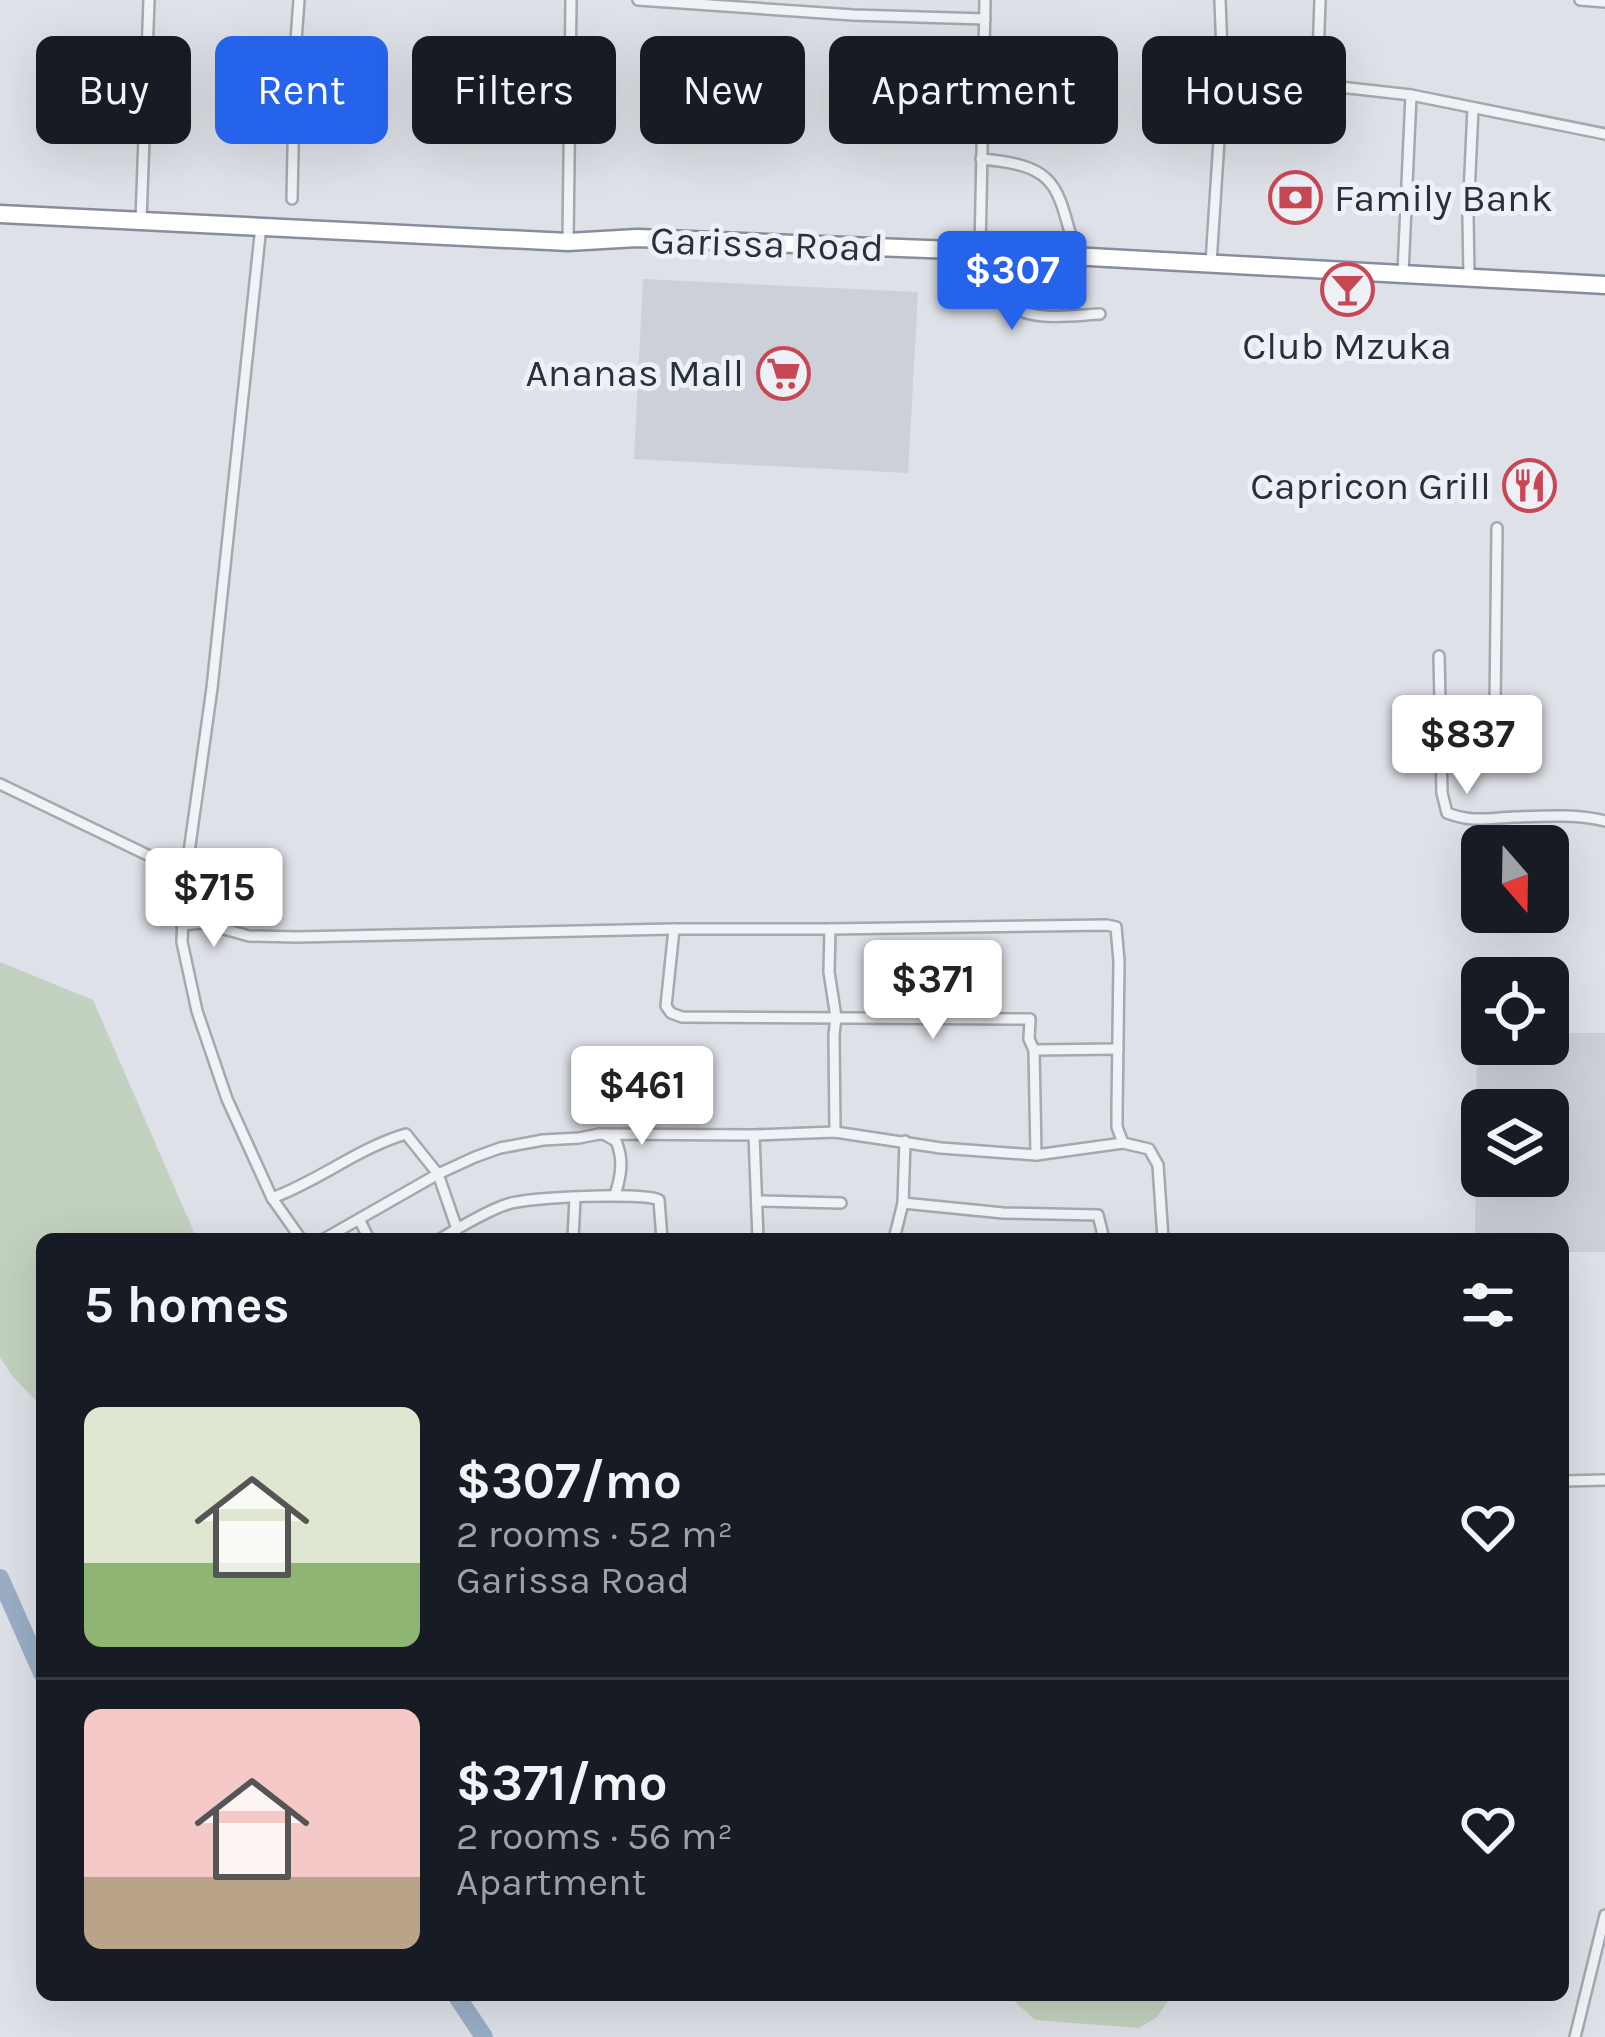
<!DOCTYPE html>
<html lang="en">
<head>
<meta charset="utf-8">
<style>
  body { margin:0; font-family:Karla,sans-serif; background:#242831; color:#f1f3f6; height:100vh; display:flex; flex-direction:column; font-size:45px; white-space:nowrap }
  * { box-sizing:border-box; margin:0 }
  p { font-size:39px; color:#9ea1a6 }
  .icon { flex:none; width:66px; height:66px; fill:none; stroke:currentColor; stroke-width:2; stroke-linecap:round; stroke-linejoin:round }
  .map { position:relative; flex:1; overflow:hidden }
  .details { position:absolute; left:36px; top:1233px; width:1533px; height:768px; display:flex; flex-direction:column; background:#171b24; border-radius:18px; box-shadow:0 12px 48px #0002 }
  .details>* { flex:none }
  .banner { position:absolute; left:36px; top:36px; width:1533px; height:108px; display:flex; gap:24px }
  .needle { width:78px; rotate:160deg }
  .buttons { position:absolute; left:1461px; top:825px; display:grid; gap:24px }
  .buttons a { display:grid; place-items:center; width:108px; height:108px; border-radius:18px; background:#171b24; box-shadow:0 12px 48px #0002; font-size:60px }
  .price { position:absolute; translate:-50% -102px; padding:0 27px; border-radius:12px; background:#fff; color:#222; font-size:39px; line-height:78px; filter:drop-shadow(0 3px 6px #0008) }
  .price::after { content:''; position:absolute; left:50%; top:72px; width:36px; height:27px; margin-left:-18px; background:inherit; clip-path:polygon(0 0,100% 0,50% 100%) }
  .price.active { background:#2563eb; color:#fff }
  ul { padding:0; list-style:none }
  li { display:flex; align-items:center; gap:36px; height:300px; padding:0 48px }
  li+li { border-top:3px solid #363941 }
  li span { display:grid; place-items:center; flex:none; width:336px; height:240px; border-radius:18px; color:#555 }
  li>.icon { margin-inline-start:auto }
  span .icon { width:144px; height:144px; fill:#fffc; stroke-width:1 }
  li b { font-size:51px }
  h2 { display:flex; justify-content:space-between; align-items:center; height:144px; padding:0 48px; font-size:51px }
  .pill { padding:0 42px; border-radius:18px; background:#171b24; box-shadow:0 12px 48px #0002; font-size:42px; line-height:108px }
  .pill.active { background:#2563eb; color:#fff }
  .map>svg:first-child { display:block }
  .built { fill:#ccd0d9; fill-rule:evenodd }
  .green { fill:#c3d1c0 }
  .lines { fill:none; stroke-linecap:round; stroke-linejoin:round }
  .river { stroke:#9aaec6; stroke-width:18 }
  .street-casing { stroke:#a4a8b1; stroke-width:14 }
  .highway-casing { stroke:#868e9d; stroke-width:21 }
  .street { stroke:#f1f2f6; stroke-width:9 }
  .highway { stroke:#fff; stroke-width:16 }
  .labels { text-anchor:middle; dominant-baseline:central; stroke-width:10; stroke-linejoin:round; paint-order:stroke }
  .poi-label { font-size:39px; fill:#282f3d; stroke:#edf0f5; text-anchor:end }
  .street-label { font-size:39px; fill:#282f3d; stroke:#edf0f5 }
</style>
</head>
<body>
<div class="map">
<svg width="1605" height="2037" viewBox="0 0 1605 2037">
  <rect width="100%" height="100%" fill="#dee1e7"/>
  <g class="built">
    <polygon points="643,279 918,292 908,473 634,459"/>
    <path d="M1477,1033H1482V1044H1548V1033H1605V1252H1563V1239H1475ZM1482,1110H1548V1176H1482Z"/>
  </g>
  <g class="green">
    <polygon points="0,962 93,1000 197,1239 42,1239 42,1407 13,1377 0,1357"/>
    <polygon points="1008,1995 1172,1995 1157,2017 1139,2028 1035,2020"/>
  </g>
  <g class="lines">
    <g class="river">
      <polyline points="0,1578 42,1673"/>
      <polyline points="456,1995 484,2037"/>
    </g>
    <defs>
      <g id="street">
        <polyline points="638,0 853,15 985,19"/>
        <polyline points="1580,0 1605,2"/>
        <polyline points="1223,79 1309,80 1340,87 1411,95 1605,134"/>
        <polyline points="1309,80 1318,57 1320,0"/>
        <path d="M981,159C1062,166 1056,187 1077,257"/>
        <polyline points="292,199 295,54 299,0"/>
        <polyline points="141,220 149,0"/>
        <polyline points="261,226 212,688 184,888 182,942 197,1011 227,1099 272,1198 301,1239"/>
        <polyline points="568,241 571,0"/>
        <polyline points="980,251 985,0"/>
        <path d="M997,252C1000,266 1000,289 1007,300C1023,324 1075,315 1100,314"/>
        <polyline points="1211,263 1223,79 1220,0"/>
        <polyline points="1403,273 1411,95"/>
        <polyline points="1469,276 1468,216 1473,108"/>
        <path d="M1439,656L1442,793L1447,813C1473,823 1488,818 1515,817C1544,816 1578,814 1605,821"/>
        <polyline points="1495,708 1497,528"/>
        <polyline points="0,784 187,874"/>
        <polyline points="182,925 202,923 249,936 297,937 674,929 830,929"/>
        <polyline points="674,929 666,1006 671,1013 682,1017 1030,1019 1029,1039 1034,1050 1036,1155"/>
        <polyline points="1034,1050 1118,1049"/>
        <polyline points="835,1132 834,1035 836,1017 829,972 830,929 1107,925 1116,927 1119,961 1117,1112 1117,1127 1123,1143"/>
        <polyline points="754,1135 758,1239"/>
        <path d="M607,1136L616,1141C624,1160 621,1176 615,1195"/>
        <path d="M272,1198C319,1181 358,1148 406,1134L438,1174L457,1229"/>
        <polyline points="758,1201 841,1203"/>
        <polyline points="903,1203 905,1141"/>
        <polyline points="360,1221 369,1239"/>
        <polyline points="324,1239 438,1174 475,1157 500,1148 543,1140 579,1138 599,1134 754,1135 835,1132 941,1148 1036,1155 1123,1143 1149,1149 1158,1165 1163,1239"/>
        <path d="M440,1239C456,1229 491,1209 508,1204C529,1197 643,1192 659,1200L662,1239"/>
        <polyline points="573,1239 575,1198"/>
        <polyline points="894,1239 903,1203 1003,1213 1098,1215 1104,1239"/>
        <polyline points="1563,1481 1605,1480"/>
        <polyline points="1575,2037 1605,1915"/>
      </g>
      <polyline id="highway" points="0,214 568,242 637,238 980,251 1605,285"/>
    </defs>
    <use href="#street" class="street-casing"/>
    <use href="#highway" class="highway-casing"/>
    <use href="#street" class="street"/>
    <use href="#highway" class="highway"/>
  </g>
  <defs>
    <symbol id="bank-ring" viewBox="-11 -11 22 22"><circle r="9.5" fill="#edf0f5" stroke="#c84755" stroke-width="1.5"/><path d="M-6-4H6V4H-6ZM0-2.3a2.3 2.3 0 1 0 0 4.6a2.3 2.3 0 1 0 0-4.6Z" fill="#c84755"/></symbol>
    <symbol id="bar-ring" viewBox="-11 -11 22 22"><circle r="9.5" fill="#edf0f5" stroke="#c84755" stroke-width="1.5"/><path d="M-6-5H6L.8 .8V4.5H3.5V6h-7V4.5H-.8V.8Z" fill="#c84755"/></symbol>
    <symbol id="supermarket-ring" viewBox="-11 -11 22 22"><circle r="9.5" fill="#edf0f5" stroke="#c84755" stroke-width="1.5"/><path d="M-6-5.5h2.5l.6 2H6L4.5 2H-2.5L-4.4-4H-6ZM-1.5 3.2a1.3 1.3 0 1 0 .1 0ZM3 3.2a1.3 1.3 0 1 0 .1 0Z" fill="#c84755"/></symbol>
    <symbol id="restaurant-ring" viewBox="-11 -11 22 22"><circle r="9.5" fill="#edf0f5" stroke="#c84755" stroke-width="1.5"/><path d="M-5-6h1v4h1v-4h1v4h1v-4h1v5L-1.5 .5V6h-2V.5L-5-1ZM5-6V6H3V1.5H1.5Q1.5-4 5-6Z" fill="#c84755"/></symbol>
  </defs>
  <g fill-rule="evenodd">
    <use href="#bank-ring" x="1266" y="168" width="59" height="59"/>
    <use href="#bar-ring" x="1318" y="260" width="59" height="59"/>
    <use href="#supermarket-ring" x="754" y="344" width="59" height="59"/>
    <use href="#restaurant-ring" x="1500" y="456" width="59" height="59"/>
  </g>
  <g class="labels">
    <g class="poi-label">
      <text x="1334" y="198" text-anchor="start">Family Bank</text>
      <text x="1347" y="346" text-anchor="middle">Club Mzuka</text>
      <text x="744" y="373">Ananas Mall</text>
      <text x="1491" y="486">Capricon Grill</text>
    </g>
    <g class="street-label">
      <text transform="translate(767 244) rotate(2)">Garissa Road</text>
    </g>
  </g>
</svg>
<div class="buttons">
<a><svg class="needle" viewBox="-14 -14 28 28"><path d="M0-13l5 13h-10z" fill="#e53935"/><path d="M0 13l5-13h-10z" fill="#9ea1a6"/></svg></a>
<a><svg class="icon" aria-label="locate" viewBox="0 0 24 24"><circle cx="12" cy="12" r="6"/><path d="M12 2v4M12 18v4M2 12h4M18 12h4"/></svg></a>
<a><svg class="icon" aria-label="layers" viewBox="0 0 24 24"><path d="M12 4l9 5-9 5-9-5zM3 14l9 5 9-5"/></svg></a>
</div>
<b class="price active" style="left:1012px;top:333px">$307</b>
<b class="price" style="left:1467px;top:797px">$837</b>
<b class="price" style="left:214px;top:950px">$715</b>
<b class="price" style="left:933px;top:1042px">$371</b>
<b class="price" style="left:642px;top:1148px">$461</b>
<div class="banner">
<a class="pill">Buy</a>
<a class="pill active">Rent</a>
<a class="pill">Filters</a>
<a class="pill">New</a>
<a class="pill">Apartment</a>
<a class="pill">House</a>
</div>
<section class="details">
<h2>5 homes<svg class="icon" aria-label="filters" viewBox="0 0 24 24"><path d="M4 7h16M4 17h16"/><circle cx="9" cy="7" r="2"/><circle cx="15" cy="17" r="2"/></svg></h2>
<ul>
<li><span style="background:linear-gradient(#dfe7d0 65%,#8fb573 0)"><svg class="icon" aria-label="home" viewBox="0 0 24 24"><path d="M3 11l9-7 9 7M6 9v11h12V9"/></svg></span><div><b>$307/mo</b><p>2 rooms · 52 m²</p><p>Garissa Road</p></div><svg class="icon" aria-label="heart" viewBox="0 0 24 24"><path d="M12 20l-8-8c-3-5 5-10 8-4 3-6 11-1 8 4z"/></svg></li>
<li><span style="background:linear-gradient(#f6c9c9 70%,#b9a48a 0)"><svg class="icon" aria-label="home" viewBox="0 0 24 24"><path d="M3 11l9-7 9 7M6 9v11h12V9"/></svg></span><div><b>$371/mo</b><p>2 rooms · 56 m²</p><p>Apartment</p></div><svg class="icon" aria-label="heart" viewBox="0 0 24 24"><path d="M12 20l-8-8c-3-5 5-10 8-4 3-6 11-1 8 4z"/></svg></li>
</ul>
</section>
</div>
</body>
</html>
